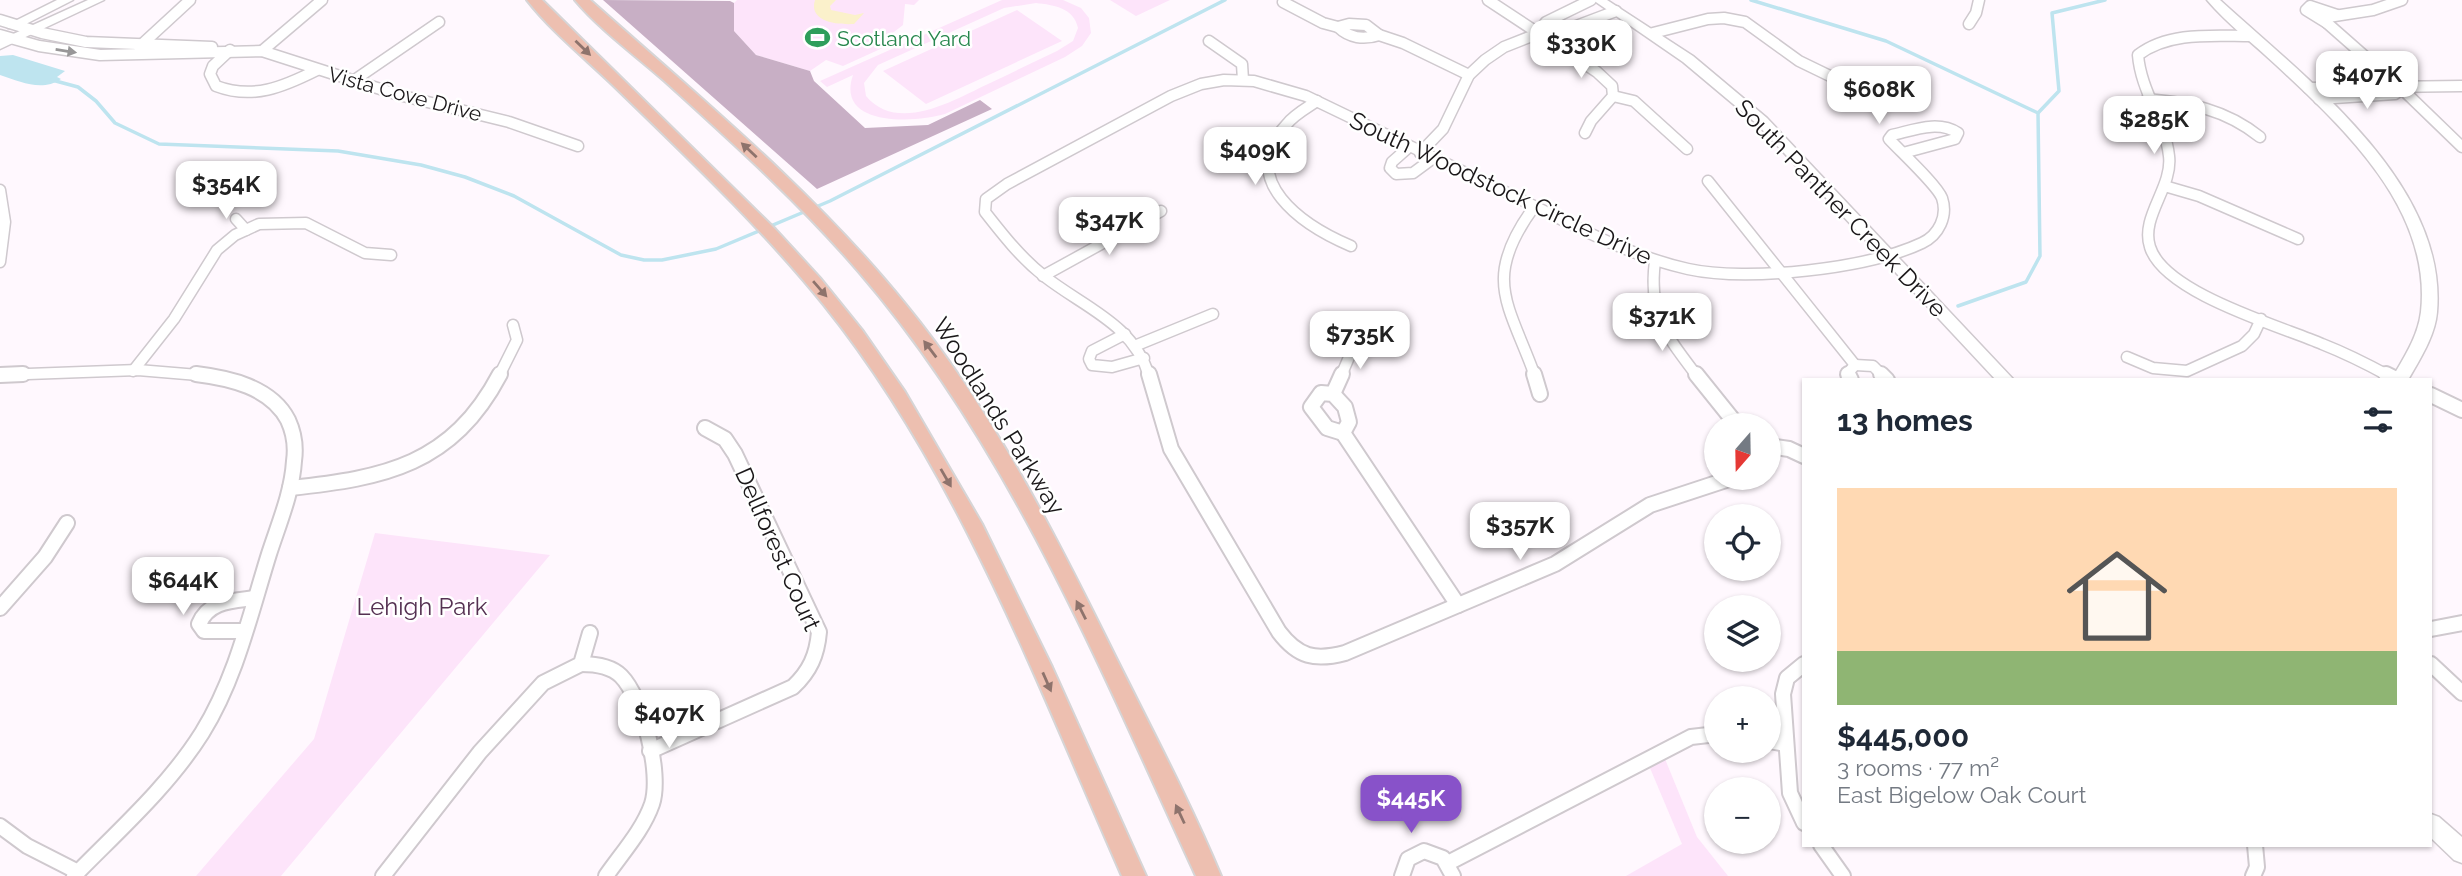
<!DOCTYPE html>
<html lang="en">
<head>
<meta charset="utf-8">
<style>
  body { margin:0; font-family:Raleway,sans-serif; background:#f6f6f7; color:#1f2937; height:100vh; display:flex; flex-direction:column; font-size:26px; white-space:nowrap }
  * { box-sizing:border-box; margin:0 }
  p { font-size:23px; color:#747a83 }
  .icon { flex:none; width:38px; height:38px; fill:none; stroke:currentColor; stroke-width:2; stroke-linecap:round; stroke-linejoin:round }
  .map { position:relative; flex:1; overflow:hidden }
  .drawer { position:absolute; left:1802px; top:378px; width:630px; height:469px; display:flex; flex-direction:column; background:#fff; border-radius:0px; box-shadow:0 2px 5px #0004 }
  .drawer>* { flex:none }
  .needle { width:46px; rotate:200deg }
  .fabs { position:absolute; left:1704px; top:413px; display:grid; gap:14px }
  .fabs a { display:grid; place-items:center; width:77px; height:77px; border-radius:50%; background:#fff; box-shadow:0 2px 5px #0004; font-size:35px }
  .price { position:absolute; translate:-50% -60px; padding:0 16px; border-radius:14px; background:#fff; color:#222; font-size:23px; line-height:46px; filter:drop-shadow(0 2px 4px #0008) }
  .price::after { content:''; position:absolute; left:50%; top:42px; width:21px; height:16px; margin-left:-10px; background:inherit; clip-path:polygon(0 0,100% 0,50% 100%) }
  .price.on { background:#8852c9; color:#fff }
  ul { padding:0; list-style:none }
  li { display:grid; align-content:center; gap:14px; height:371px; padding:0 35px }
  li span { display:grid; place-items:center; height:217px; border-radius:0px; color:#555 }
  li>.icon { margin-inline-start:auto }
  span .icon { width:126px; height:126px; fill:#fffc; stroke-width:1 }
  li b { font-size:30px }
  h2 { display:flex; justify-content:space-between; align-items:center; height:84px; padding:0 35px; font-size:30px }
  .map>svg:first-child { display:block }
  .green { fill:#fde4fa; fill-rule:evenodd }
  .forest { fill:#c8afc5 }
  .sand { fill:#fbf1cb }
  .water { fill:#bee4ef }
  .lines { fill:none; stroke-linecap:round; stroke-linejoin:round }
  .stream { stroke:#bee4ef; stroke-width:3.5 }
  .street-far1-casing { stroke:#cfc9ce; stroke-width:13 }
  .street-casing { stroke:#cfc9ce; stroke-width:18 }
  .secondary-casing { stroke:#cfc9ce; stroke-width:3 }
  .primary-casing { stroke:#d6d5d6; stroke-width:4 }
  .street-far1 { stroke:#fff; stroke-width:10 }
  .street { stroke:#fff; stroke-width:14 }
  .secondary { fill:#fff; fill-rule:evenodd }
  .primary { fill:#edbfb0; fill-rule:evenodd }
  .oneway { fill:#8e736c }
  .oneway2 { fill:#989798 }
  .labels { text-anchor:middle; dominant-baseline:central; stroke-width:5; stroke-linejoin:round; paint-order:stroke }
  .far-leisure-label { font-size:21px; fill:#27864d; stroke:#fff; text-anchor:start }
  .far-street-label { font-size:21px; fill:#1a1719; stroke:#fff }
  .street-label { font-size:24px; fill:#1a1719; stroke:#fff }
  .park-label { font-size:24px; fill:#553152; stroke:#fff }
</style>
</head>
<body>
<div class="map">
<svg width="2462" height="876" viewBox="0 0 2462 876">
  <rect width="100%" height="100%" fill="#fff8fe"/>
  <g class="green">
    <polygon points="737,0 919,0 914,5 905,4 903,25 890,35 898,41 843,66 826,60 810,71 756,55 734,31 734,3"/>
    <path d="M1002,0H1063L1081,8L1089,18L1091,33L1082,46L1065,57L945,114C915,123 835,127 853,75L827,87L820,81ZM1036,3C1054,5 1074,8 1078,28L1073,41L1057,51C1034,62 1011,73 988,84C954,100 898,134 866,96L864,83L878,65L1004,8Z"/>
    <polygon points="1110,0 1170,0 1136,16"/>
    <polygon points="1017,10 1062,41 926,104 883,71"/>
    <polygon points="375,533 550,555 281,876 196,876 314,739"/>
    <polygon points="1665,759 1697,837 1728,876 1626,876 1682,844 1650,768"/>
  </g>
  <polygon class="forest" points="603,0 730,1 734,3 734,31 756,55 810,71 814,81 865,128 928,125 980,100 992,109 817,189"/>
  <path class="sand" d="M815,0H836L830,6L831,10L855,15L864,13L854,24C838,25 808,22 815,0Z"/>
  <path class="water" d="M13,55L65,71L57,77L61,79C42,92 21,82 0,75V56Z"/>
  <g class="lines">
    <g class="stream">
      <polyline points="1751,0 1886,41 2038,113 2040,256 2026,282 1958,306"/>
      <polyline points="52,80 78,87 96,101 115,123 159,144 338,151 421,165 465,177 514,196 621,255 644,260 662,260 716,249 830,201 1225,0"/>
      <polyline points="2038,113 2059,91 2052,13 2105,0"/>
    </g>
    <defs>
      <g id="street-far1">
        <polyline points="1488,0 1597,72 1612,86 1613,96 1591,121 1585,133"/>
        <polyline points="2402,0 2373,10 2328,17 2327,23 2402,89 2462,147"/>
        <polyline points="1283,2 1323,23 1338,27"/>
        <polyline points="0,20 42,33 86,42 212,47"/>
        <polyline points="2327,23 2306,10 2310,6 2337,15"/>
        <path d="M1349,24L1366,25L1379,35C1364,40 1349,38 1338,27Z"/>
        <polyline points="1969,24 1976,13 1979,0"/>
        <polyline points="1653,33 1708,19 1724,18 1745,22 1799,61 1832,77"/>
        <polyline points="1537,34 1546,22 1591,0"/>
        <polyline points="0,35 39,46 100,55 262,51 399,95 509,122 578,146"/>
        <polyline points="1379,35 1403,43 1469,75"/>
        <path d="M2251,36C2214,36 2169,31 2138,55C2141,92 2165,120 2169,156C2173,187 2140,217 2150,247C2164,293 2280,326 2322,344C2345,353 2367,364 2389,376"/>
        <polyline points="1209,41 1242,64 1243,80"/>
        <polyline points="139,47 190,0"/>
        <path d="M230,50L213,66L210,74L216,86C253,100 283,87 317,70"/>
        <polyline points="262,51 322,0"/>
        <polyline points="353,81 439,22"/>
        <polyline points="2308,88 2462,86"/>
        <polyline points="1613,96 1634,101 1687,149"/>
        <path d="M2147,99C2190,103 2225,109 2260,137"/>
        <polyline points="2319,99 2395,94 2399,91"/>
        <path d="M1317,101C1307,108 1295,114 1287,124C1234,180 1304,226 1351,246"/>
        <polyline points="1409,147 1392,162 1390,168 1396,174 1413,173 1432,159"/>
        <polyline points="1420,153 1443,129 1469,75 1485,60 1504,47 1537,34 1563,31 1616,11"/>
        <polyline points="1708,181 1855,365"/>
        <polyline points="2168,187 2199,196 2298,239"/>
        <polyline points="0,190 5,222 0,262"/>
        <path d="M1534,207C1481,279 1509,304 1535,376"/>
        <polyline points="236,219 246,230"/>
        <path d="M1655,261C1648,314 1666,335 1697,376"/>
        <polyline points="1043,276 1161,211"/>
        <polyline points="1125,334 1092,351 1089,359 1092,365 1112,367 1144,358"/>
        <polyline points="1137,345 1213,314"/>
        <polyline points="2127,357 2153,368 2187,371 2242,346 2254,334 2261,319"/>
        <polyline points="1855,365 1873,366 1883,376"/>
        <polyline points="133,371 174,319 217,250 235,235 259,224 306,223 365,253 391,255"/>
        <polyline points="0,375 138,370 210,376"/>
        <polyline points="499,376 517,340 513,325"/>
        <path d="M1149,376C1134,324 1083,307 1044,276C1021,258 1003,235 985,212L986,199L1007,184L1171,96L1201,84L1224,80L1254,81L1306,96C1379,131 1453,167 1526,202C1579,228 1630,256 1688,269C1747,282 1867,269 1922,243C1939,235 1948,216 1942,198C1937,185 1901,152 1889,139L1892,135C1914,130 1938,120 1958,133L1955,139L1903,153"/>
        <polyline points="1341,376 1358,336"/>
        <polyline points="1849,376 1848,373 1855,365"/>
      </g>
      <g id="street">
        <path d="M1149,374L1171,449L1279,632C1298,657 1315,661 1345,653L1555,564L1650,505L1732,478"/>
        <polyline points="1534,374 1540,394"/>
        <polyline points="1696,374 1737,425"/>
        <polyline points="1848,374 1851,380"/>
        <polyline points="1881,374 1887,380"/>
        <polyline points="2386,374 2398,380"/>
        <polyline points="0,375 23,374"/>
        <polygon points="1321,393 1333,394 1345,407 1349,422 1343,433 1327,428 1311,407"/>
        <polyline points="1333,394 1342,374"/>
        <polyline points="2431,395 2462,410"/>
        <polyline points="1343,433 1458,605"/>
        <polyline points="1769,446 1789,449 1804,456"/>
        <path d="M290,488C385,478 452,465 500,374"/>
        <polyline points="0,608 45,557 67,523"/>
        <polyline points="2431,629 2462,623"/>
        <path d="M245,631H204L199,624C209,600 233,601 255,598"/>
        <path d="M581,664C595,664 611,666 621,676C643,698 662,774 652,804C643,830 622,853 606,876"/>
        <polyline points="1804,664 1787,678 1783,694 1790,793 1804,823"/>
        <polyline points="2431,664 2462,693"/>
        <polyline points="1769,741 1786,744"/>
        <path d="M650,751L793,687C810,671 817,655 819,632L735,454L725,439L705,428"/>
        <polyline points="0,826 27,846 78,872"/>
        <polyline points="1821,845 1843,876"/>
        <polyline points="1448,863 1691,737 1717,734"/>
        <path d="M74,876C118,831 168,787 202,733C236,678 250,615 269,554C279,523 292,493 294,461C296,447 294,433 288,420C271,387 229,378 196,374"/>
        <polyline points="383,876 480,752 543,683 581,664 590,633"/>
        <polyline points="1402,876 1408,859 1424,851 1443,858 1453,876"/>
        <polyline points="2253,876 2257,867 2255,845"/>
      </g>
      <g id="secondary">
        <polygon points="57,0 73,0 18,28 8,28 7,25"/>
        <polygon points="88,0 104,0 0,49 0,40"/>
        <polygon points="1593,0 1607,0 1693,56 1767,118 2014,380 1996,380 1757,124 1683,62"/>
        <path d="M2207,0H2220C2305,78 2448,183 2437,312C2435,336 2420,359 2408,380H2391C2403,359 2418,337 2421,312C2432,210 2345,129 2276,65C2254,44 2227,24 2207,0Z"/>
        <polygon points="2431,814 2439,817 2462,837 2462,863 2454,860 2431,838"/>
      </g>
      <g id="primary">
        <path d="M527,0H542L775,229L820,278L862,330L905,392L982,524L1052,667L1146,876H1122C1037,683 957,470 824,305C761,227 687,157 615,87C586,59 552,32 527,0Z"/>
        <path d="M575,0H590C699,97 814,191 906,305C993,411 1056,536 1116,658C1152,730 1190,802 1221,876H1196C1100,668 1010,447 859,272C801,204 734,144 668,84C639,58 600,30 575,0Z"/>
      </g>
    </defs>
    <use href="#street-far1" class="street-far1-casing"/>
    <use href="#street" class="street-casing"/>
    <use href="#secondary" class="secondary-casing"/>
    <use href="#primary" class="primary-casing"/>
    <use href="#street-far1" class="street-far1"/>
    <use href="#street" class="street"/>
    <use href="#secondary" class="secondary"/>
    <use href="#primary" class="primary"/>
  </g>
  <defs><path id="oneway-solid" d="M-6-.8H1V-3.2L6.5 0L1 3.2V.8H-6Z" transform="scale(1.75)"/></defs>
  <g class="oneway">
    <use href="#oneway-solid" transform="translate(583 48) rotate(44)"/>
    <use href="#oneway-solid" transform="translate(749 150) rotate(-137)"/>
    <use href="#oneway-solid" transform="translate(820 289) rotate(49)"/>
    <use href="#oneway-solid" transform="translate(930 349) rotate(-127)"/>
    <use href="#oneway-solid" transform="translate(946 478) rotate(60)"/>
    <use href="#oneway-solid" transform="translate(1081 610) rotate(-117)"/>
    <use href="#oneway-solid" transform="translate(1047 682) rotate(66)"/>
    <use href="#oneway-solid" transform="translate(1180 814) rotate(-115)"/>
  </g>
  <use class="oneway2" href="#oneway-solid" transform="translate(66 51) rotate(9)"/>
  <defs>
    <symbol id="stadium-bare" viewBox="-9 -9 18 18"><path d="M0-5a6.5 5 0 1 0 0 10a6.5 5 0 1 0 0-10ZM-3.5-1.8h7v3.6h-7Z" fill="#2e9e5b" stroke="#fff" stroke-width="2.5" paint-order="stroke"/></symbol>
  </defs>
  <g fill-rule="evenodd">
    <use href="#stadium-bare" x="800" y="20" width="35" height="35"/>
  </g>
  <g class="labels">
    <g class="far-leisure-label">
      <text x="837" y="38">Scotland Yard</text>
    </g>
    <g class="far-street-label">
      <text transform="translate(405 94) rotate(15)">Vista Cove Drive</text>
    </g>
    <g class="street-label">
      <text transform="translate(1501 188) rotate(25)">South Woodstock Circle Drive</text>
      <text transform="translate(1841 208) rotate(46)">South Panther Creek Drive</text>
      <text transform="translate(999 416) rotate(58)">Woodlands Parkway</text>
      <text transform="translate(778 549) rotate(66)">Dellforest Court</text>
    </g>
    <g class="park-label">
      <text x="422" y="606">Lehigh Park</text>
    </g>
  </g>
</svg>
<div class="fabs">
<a><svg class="needle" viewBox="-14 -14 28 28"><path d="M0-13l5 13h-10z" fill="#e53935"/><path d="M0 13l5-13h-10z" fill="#747a83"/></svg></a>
<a><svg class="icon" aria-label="locate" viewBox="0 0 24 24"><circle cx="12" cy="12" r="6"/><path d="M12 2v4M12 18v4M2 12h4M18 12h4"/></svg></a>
<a><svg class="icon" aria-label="layers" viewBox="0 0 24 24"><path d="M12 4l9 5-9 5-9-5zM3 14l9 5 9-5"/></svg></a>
<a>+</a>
<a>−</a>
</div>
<b class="price" style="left:1581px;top:80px">$330K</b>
<b class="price" style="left:2367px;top:111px">$407K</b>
<b class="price" style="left:1879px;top:126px">$608K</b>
<b class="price" style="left:2154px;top:156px">$285K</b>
<b class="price" style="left:1255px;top:187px">$409K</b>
<b class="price" style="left:226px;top:221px">$354K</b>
<b class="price" style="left:1109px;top:257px">$347K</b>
<b class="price" style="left:1662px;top:353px">$371K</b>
<b class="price" style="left:1360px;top:371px">$735K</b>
<b class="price" style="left:1520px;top:562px">$357K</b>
<b class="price" style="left:183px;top:617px">$644K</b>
<b class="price" style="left:669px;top:750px">$407K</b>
<b class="price on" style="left:1411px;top:835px">$445K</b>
<section class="drawer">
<h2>13 homes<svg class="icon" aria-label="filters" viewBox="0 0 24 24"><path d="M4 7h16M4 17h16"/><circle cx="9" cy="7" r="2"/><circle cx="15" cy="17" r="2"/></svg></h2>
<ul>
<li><span style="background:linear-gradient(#ffd9b3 75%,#8fb573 0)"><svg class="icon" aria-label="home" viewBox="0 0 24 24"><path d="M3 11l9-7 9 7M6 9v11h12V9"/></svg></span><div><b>$445,000</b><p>3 rooms · 77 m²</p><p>East Bigelow Oak Court</p></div></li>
</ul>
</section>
</div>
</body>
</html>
